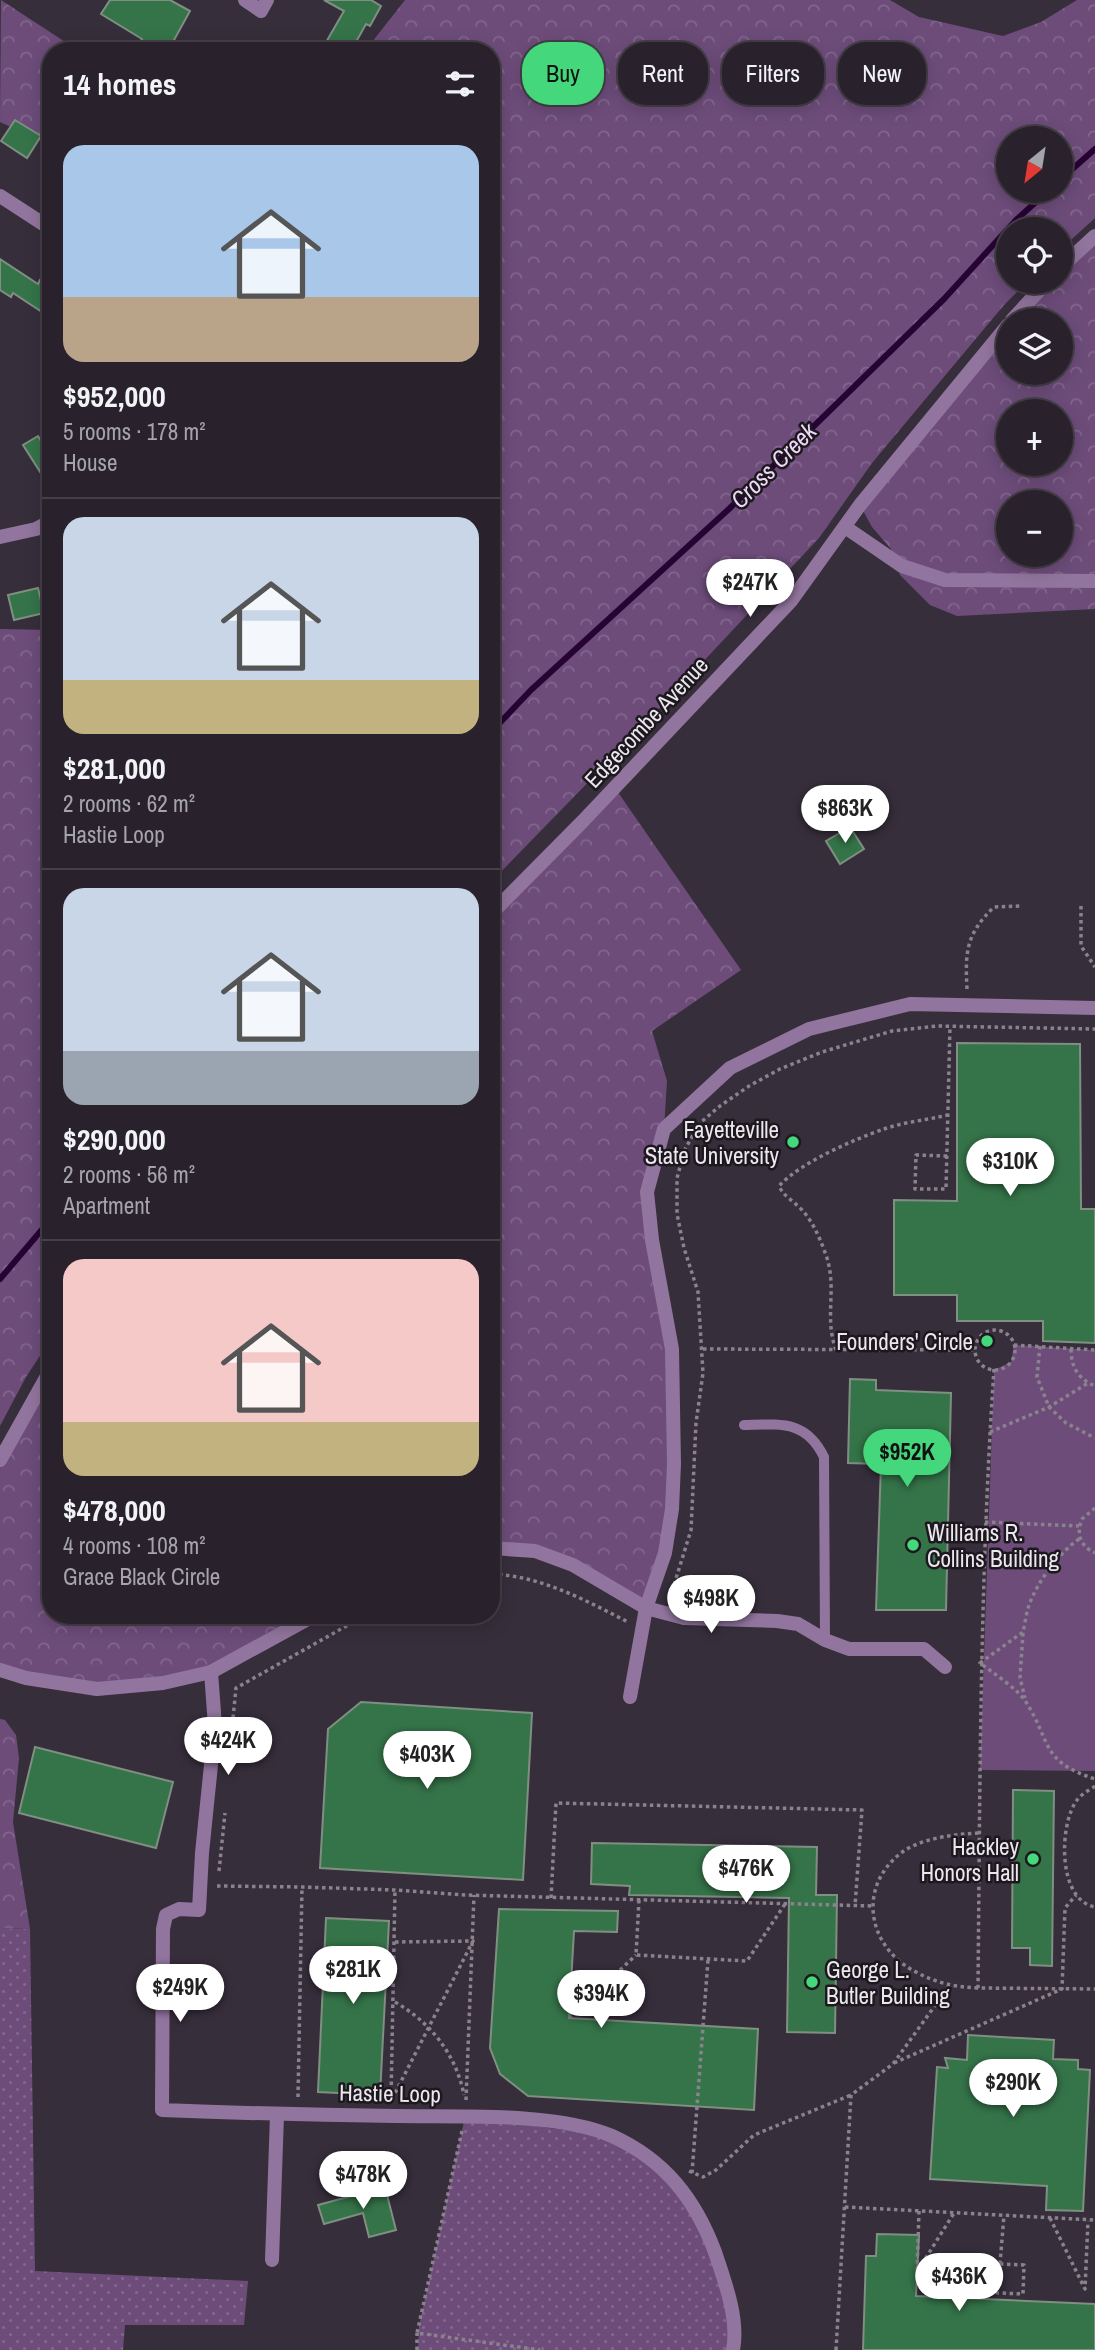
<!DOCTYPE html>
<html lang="en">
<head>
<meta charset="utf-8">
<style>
  body { margin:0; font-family:"Archivo Narrow",sans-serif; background:#352f38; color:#f1f3f6; height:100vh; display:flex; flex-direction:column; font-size:26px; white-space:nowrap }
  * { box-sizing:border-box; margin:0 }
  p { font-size:23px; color:#a5a4a9 }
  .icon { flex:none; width:38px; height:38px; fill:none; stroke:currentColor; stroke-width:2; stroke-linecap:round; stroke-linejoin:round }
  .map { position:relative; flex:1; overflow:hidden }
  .sheet { position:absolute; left:42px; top:42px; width:458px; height:1582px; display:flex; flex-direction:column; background:#29222c; border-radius:28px; box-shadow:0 4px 18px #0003,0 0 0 2px #453f48 }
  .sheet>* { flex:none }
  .hud { position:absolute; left:522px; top:42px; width:467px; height:63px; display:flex; gap:14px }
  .needle { width:46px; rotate:210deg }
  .tools { position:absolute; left:996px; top:126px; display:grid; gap:14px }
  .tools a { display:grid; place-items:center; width:77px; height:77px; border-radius:50%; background:#29222c; box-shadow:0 4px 18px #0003,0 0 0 2px #453f48; font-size:35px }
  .price { position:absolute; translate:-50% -60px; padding:0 16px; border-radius:24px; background:#fff; color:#222; font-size:23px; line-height:46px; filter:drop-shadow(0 2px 4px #0008) }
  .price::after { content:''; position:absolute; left:50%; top:42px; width:21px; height:16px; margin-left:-10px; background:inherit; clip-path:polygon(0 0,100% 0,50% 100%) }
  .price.on { background:#44d77b; color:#111 }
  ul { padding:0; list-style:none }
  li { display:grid; align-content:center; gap:14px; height:371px; padding:0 21px }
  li+li { border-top:2px solid #453f48 }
  li span { display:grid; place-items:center; height:217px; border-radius:21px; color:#555 }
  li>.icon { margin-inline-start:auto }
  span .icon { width:126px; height:126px; fill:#fffc; stroke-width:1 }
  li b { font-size:30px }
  h2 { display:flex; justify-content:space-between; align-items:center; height:84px; padding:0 21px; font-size:30px }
  .pill { padding:0 24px; border-radius:28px; background:#29222c; box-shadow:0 4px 18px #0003,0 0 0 2px #453f48; font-size:24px; line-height:63px }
  .pill.on { background:#44d77b; color:#111 }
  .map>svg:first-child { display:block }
  .grass { fill:url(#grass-dots) }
  .forest { fill:url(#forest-crowns); fill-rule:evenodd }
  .green { fill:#6d4c7a }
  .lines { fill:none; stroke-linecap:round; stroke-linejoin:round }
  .stream { stroke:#270334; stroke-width:6 }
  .building { fill:#357449; stroke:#7f8f82; stroke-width:2 }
  .path { stroke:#8a828d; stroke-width:3.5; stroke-dasharray:3.5 3.5; stroke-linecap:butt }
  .lane { stroke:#92759e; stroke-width:10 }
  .street { stroke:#92759e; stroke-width:14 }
  .poi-dot { fill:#44d77b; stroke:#1c181e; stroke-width:2.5 }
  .labels { text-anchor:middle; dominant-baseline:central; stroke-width:5; stroke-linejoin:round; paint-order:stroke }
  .street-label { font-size:23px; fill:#ece6ee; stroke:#1c181e }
  .poi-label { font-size:23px; fill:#ece6ee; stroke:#1c181e; text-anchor:end }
  .water-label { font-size:24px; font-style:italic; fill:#eed8f8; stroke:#1c181e }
</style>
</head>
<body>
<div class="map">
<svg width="1095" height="2350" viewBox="0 0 1095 2350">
  <defs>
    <pattern id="grass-dots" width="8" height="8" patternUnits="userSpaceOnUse" patternTransform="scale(1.75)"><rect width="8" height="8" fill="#6d4c7a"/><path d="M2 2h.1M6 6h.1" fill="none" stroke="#82668d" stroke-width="1.8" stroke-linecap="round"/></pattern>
    <pattern id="forest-crowns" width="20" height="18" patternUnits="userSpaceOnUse" patternTransform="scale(1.75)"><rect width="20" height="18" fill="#6d4c7a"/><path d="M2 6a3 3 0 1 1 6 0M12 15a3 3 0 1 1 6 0" fill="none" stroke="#82668d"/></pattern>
  </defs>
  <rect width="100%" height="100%" fill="#372e3b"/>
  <g class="grass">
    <polygon points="0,1928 30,1929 35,2271 248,2281 244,2325 125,2325 123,2350 0,2350"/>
    <polygon points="465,2117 611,2136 675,2182 724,2277 733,2350 418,2350 419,2326"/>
  </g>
  <g class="forest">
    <polygon points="1,0 79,51 51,51 51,145 0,122"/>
    <path d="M405,0H890L919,17L1003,36L1041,22L1077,0H1095V218L1061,249L1060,229H1008V282H1027L1004,305L872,463L819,538L638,731L492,881V51H365ZM1060,138V191H1008V138Z"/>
    <path d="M1095,237V609L957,616L930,605L900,575L891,549L872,527L860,505L1008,330V373H1060V320H1016L1051,282H1060L1061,272ZM1008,411H1060V464H1008ZM1008,502H1060V555H1008Z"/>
    <polygon points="0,629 51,630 51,1339 26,1377 0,1426"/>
    <polygon points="615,788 741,970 652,1031 667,1081 664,1129 647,1192 672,1358 665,1553 646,1608 573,1565 492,1549 492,911"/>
    <polygon points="51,1374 51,1615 315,1615 200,1676 121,1688 0,1668 0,1461"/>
    <polygon points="0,1719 5,1720 16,1735 19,1758 13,1822 30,1929 0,1928"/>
  </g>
  <polygon class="green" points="1014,1345 1095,1350 1095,1771 980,1770 994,1370 1011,1362"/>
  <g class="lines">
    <g class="stream">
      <polyline points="1060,180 1095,149"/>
      <polyline points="492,731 531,690 730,508 944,299 1016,220 1048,191"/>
      <polyline points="0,1279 51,1219"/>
    </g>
  </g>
  <g class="building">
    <polygon points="110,0 170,0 190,11 168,51 148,51 138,45 142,39 101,14"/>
    <polygon points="324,0 371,0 381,6 370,26 366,24 351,51 321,51 344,11"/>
    <polygon points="15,120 41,136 27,158 1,141"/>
    <polygon points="0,259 38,284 40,280 51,287 51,318 13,293 11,297 0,290"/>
    <polygon points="38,436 43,444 51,439 51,489 23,445"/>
    <polygon points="38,588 44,613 14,620 8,595"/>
    <polygon points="850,827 864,849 840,864 826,841"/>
    <polygon points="957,1043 1080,1044 1081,1209 1095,1209 1095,1343 1043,1341 1043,1321 957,1321 957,1295 894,1295 894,1200 957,1201"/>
    <polygon points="850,1379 876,1380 876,1390 951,1393 946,1610 876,1610 881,1464 848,1463"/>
    <polygon points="361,1702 532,1713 523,1880 320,1868 328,1729"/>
    <polygon points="35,1747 173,1782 156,1848 19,1813"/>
    <polygon points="1013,1790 1054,1791 1052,1966 1030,1965 1030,1948 1012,1948"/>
    <polygon points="592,1843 817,1847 816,1895 837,1895 835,2033 787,2032 789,1898 629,1895 630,1886 591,1884"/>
    <polygon points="499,1909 618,1911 617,1932 574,1931 569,2018 758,2029 754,2110 528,2096 500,2074 490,2048"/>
    <polygon points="326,1918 389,1921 380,2095 318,2092"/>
    <polygon points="968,2035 1054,2040 1053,2059 1078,2060 1078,2069 1090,2070 1083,2211 1046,2210 1047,2186 930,2179 937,2067 948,2068 945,2058 967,2060"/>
    <polygon points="385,2187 396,2230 369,2237 363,2213 324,2224 318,2205"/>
    <polygon points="877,2234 919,2235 916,2296 1095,2304 1095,2350 863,2350 866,2256 876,2256"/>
  </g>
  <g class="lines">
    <g class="path">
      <polyline points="1081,906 1081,946 1095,967"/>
      <path d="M967,989C965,952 966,934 994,907L1020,906"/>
      <polyline points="947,1156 916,1155 915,1189 946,1189 950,1026"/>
      <circle cx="995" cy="1350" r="20"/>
      <polyline points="1014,1345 1095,1350"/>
      <polyline points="1040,1346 1037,1377 1049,1407 1066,1423 1095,1438"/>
      <polyline points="703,1349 976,1350"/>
      <path d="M1071,1349C1071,1367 1078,1379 1095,1386"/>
      <path d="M836,1350C824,1318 837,1291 827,1258C821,1241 814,1223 802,1210C794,1201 784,1197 779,1186C801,1162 853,1140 884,1129C904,1122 927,1120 948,1115"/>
      <path d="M994,1369C980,1576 980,1782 978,1988L1095,1989"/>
      <polyline points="990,1432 1049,1407 1088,1383"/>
      <path d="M1095,1508L1082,1519C1076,1534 1080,1546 1095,1553"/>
      <polyline points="985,1522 1079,1526"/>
      <path d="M1079,1539C1058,1554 1038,1581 1029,1605C1026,1614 1025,1624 1023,1632L980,1663C993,1673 1018,1689 1026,1702C1052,1743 1040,1761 1095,1779"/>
      <path d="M492,1574C541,1576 585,1600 628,1622"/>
      <polyline points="670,1598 691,1530 696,1423 703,1373 698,1292 684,1248 677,1214 677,1178 685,1149 700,1123 720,1106 749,1086 780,1069 822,1052 892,1031 937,1026 1095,1029"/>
      <polyline points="1023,1633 1020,1678 1025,1698"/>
      <polyline points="233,1718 236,1688 366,1615"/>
      <path d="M1095,1786C1090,1790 1081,1794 1077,1800C1059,1824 1057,1900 1095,1907"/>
      <polyline points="219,1871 225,1813"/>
      <polyline points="217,1886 302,1887 395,1890 465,1895 873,1906"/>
      <polyline points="551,1898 556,1803 862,1810 855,1906"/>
      <polyline points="639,1900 636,1955 747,1961 785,1904"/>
      <path d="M978,1988C955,1987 936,1983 916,1972C867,1947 857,1887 901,1853C920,1838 956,1834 979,1833"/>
      <path d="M395,2002C430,2022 456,2054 464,2095"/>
      <polyline points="569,2018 636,1955"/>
      <polyline points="894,2063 1062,1989 1065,1908 1076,1895"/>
      <polyline points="298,2097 302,1887"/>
      <polyline points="391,2099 395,1890"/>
      <polyline points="392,2099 473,1941 394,1942"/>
      <polyline points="466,2100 474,1895"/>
      <polyline points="462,2131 417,2333 540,2350"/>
      <polyline points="689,2171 703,2177 716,2170 754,2135 851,2095"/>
      <polyline points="692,2173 708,1960"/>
      <polyline points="845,2207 1095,2220"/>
      <polyline points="919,2211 917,2272 954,2213"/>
      <polyline points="1050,2218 1085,2289 1088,2221"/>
      <polygon points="979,2263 1024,2265 1023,2294 977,2292"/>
      <polyline points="1000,2264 1004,2215"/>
      <polyline points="417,2350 417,2333"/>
      <polyline points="836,2350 851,2095 893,2064 949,1986"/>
    </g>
    <path class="lane" d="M744,1425C781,1424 806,1420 824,1457L825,1640"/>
    <g class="street">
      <polyline points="245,0 261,11 267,0"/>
      <polyline points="0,196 51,229"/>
      <polyline points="1060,268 1095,236"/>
      <polyline points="1012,320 1047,282"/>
      <polyline points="845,527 902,566 945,580 1095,581"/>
      <polyline points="0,537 36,529 51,521"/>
      <polyline points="492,913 583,821 791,601 860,505 1008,325"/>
      <polyline points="0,1460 51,1369"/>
      <polyline points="492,1548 535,1551 573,1565 646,1608 684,1618 777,1621 798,1624 825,1640 849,1649 924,1649 945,1667"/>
      <polyline points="0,1670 26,1678 97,1689 163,1683 211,1672 315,1615"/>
      <path d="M211,1672L215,1726L202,1853L199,1910L179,1909L166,1915L163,1929L162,2110C240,2113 318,2115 396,2116C457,2117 557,2112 612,2136C665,2160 695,2199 715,2252C725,2282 739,2319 733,2350"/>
      <polyline points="630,1697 646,1608 665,1553 672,1509 674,1464 672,1349 652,1240 647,1192 664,1129 730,1068 809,1029 910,1004 1095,1008"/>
      <polyline points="272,2260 277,2115"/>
    </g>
  </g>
  <g class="poi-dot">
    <circle cx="793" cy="1142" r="7"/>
    <circle cx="987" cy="1341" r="7"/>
    <circle cx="913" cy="1545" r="7"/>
    <circle cx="1033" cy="1859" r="7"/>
    <circle cx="812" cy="1982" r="7"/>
  </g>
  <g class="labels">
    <g class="street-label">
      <text transform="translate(646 722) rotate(-47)">Edgecombe Avenue</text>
      <text transform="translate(390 2093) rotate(1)">Hastie Loop</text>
    </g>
    <g class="poi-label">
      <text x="779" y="1129">Fayetteville<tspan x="779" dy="26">State University</tspan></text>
      <text x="973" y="1341">Founders' Circle</text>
      <text x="927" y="1532" text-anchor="start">Williams R.<tspan x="927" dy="26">Collins Building</tspan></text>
      <text x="1019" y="1846">Hackley<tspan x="1019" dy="26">Honors Hall</tspan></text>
      <text x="826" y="1969" text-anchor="start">George L.<tspan x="826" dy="26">Butler Building</tspan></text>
    </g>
    <g class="water-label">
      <text transform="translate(773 465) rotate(-45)">Cross Creek</text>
    </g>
  </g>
</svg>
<div class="tools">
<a><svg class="needle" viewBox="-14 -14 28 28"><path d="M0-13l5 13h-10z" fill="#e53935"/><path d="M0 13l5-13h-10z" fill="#a5a4a9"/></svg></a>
<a><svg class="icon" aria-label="locate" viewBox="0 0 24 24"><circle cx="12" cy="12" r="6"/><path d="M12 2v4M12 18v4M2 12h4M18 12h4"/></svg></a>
<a><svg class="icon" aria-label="layers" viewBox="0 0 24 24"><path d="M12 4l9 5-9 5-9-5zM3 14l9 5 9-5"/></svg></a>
<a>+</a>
<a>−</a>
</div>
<b class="price" style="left:750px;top:619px">$247K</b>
<b class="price" style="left:845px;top:845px">$863K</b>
<b class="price" style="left:1010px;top:1198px">$310K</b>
<b class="price on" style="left:907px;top:1489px">$952K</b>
<b class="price" style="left:711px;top:1635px">$498K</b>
<b class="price" style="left:228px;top:1777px">$424K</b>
<b class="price" style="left:427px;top:1791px">$403K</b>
<b class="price" style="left:746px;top:1905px">$476K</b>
<b class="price" style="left:353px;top:2006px">$281K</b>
<b class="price" style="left:180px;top:2024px">$249K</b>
<b class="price" style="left:601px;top:2030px">$394K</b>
<b class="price" style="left:1013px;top:2119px">$290K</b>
<b class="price" style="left:363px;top:2211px">$478K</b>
<b class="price" style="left:959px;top:2313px">$436K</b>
<div class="hud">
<a class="pill on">Buy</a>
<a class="pill">Rent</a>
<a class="pill">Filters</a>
<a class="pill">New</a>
</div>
<section class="sheet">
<h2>14 homes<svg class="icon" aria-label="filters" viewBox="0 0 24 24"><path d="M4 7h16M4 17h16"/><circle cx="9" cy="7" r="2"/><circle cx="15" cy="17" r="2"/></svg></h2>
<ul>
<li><span style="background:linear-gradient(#a9c7e8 70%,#b9a48a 0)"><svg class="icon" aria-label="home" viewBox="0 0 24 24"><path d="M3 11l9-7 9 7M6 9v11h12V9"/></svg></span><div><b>$952,000</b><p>5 rooms · 178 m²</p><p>House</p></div></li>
<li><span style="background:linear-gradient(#c9d6e8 75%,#c2b280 0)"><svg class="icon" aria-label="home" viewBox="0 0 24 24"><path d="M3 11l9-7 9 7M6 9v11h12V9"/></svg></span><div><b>$281,000</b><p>2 rooms · 62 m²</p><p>Hastie Loop</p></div></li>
<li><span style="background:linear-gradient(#c9d6e8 75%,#9aa5b1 0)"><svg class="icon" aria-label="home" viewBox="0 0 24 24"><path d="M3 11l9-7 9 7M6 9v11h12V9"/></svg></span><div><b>$290,000</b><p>2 rooms · 56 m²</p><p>Apartment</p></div></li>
<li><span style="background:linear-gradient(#f6c9c9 75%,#c2b280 0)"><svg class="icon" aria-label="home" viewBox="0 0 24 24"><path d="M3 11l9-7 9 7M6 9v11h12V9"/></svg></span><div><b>$478,000</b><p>4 rooms · 108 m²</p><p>Grace Black Circle</p></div></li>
</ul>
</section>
</div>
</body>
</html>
